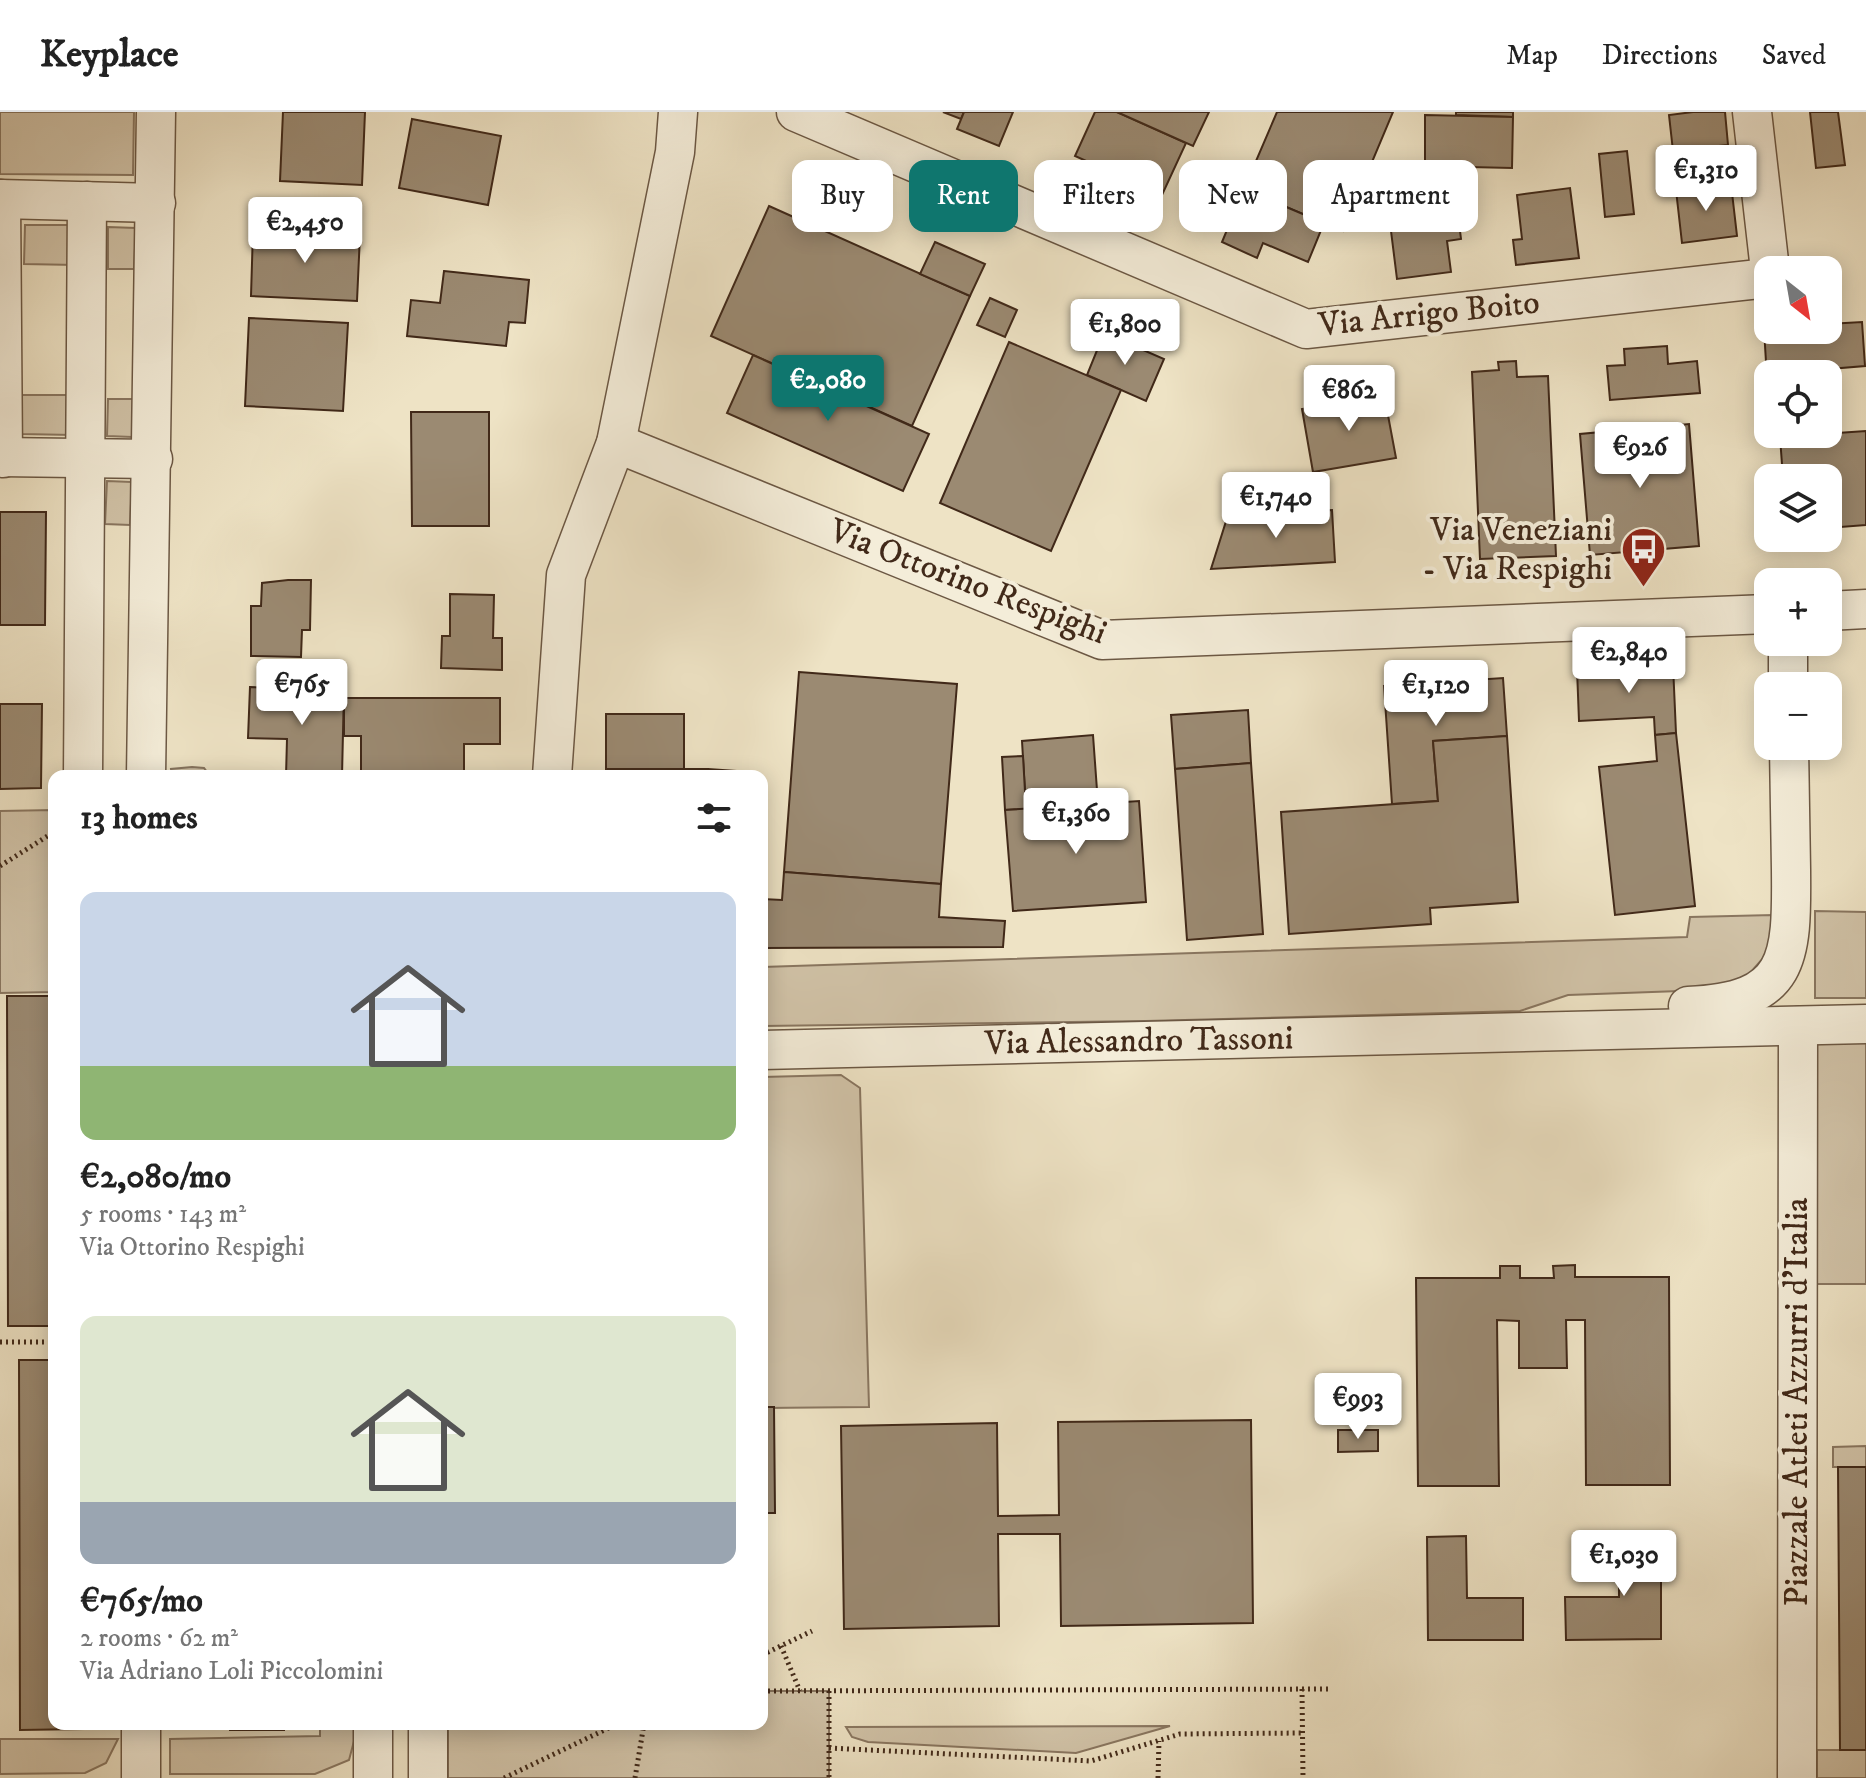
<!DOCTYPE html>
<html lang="en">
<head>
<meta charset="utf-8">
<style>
  body { margin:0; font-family:"IM FELL DW Pica",serif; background:#f6f6f6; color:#222; height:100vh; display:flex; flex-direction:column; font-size:30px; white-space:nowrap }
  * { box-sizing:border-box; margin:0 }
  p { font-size:26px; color:#767676 }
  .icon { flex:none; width:44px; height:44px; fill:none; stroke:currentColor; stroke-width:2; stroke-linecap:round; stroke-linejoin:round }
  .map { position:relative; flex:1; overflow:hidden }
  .panel { position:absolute; left:48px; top:658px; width:720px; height:960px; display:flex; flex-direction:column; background:#fff; border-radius:16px; box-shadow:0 4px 20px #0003 }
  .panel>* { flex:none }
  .hud { position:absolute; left:792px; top:48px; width:760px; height:72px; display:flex; gap:16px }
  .needle { width:52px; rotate:149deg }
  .controls { position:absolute; left:1754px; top:144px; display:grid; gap:16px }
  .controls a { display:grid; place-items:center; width:88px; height:88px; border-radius:16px; background:#fff; box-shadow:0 4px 20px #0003; font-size:40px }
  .price { position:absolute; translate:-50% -68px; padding:0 18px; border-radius:8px; background:#fff; color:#222; font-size:26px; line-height:52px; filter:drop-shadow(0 2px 4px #0008) }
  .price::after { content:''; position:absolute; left:50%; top:48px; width:24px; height:18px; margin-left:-12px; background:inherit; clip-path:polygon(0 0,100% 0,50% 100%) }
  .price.on { background:#0f766e; color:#fff }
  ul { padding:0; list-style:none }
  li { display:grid; align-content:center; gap:16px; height:424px; padding:0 32px }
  li span { display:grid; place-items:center; height:248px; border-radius:16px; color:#555 }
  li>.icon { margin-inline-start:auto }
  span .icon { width:144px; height:144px; fill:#fffc; stroke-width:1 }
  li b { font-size:34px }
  h2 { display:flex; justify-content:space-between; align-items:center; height:96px; padding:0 32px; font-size:34px }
  .tag { padding:0 28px; border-radius:16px; background:#fff; box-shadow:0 4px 20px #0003; font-size:28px; line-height:72px }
  .tag.on { background:#0f766e; color:#fff }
  header { display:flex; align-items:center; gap:48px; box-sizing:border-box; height:112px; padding:0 40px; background:#fff; border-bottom:2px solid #e0e0e0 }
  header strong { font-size:38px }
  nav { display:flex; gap:44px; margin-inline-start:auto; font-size:28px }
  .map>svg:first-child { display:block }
  .green { fill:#d1c3a8; stroke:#897660; stroke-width:2 }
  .building { fill:#9b8a72; stroke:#412919; stroke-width:2 }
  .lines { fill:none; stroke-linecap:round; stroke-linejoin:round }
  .minor-casing { stroke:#6c5844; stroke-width:41 }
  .path { stroke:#412919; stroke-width:5; stroke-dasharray:2 4; stroke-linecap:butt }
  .minor { stroke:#f4edd9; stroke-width:38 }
  .labels { text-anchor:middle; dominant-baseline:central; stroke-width:8; stroke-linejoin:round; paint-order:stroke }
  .street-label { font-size:34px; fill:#412919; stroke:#f4edd9 }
  .poi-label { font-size:34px; fill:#412919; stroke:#f4edd9; text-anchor:end }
</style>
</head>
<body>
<header>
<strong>Keyplace</strong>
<nav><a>Map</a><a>Directions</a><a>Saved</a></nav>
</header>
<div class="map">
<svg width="1866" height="1666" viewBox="0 0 1866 1666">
  <rect width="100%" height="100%" fill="#eee3c5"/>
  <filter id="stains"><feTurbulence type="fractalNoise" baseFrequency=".0025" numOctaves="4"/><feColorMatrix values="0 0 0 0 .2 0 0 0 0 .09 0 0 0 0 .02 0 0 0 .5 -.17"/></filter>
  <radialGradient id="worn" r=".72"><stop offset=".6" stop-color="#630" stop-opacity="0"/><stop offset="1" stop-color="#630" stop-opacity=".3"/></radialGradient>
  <g class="green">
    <polygon points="0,0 134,0 133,63 0,62"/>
    <polygon points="25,113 77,113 76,153 24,152"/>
    <polygon points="108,115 136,116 134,157 108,157"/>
    <polygon points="22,283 73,283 73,323 21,322"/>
    <polygon points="108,287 133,287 132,325 107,324"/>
    <polygon points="107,369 132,370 130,413 105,412"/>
    <polygon points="192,655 204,656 210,664 172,664 171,657"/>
    <polygon points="54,698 54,880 0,881 0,699"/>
    <polygon points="1815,799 1866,800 1866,886 1815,886"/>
    <polygon points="1773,803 1772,836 1736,877 1568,883 1520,899 1146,909 762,914 762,855 1687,825 1690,805"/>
    <polygon points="1809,930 1866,930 1866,1172 1813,1172"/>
    <polygon points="841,963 860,976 869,1295 762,1296 762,965"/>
    <polygon points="1866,1334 1866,1355 1833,1355 1833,1335"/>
    <polygon points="762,1579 829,1579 829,1666 448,1666 448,1612 762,1612"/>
    <polygon points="320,1612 358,1614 349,1648 315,1662 170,1662 170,1627 320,1624"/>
    <polygon points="1170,1614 1076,1641 868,1630 852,1625 846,1615"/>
    <polygon points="0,1627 118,1627 106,1651 85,1661 0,1662"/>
    <rect x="1817" y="1638" width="49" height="28"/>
  </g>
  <g class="building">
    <polygon points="283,0 365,0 362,73 280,69"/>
    <polygon points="943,0 964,0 961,7"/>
    <polygon points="964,0 1013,0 999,34 957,17"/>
    <polygon points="1095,0 1117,0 1186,31 1162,83 1075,44"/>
    <polygon points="1117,0 1209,0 1193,34"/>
    <polygon points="1277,0 1393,0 1343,119 1244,77"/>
    <polygon points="1456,0 1513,0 1513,5 1456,3"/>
    <polygon points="1693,0 1725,0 1728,33 1673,39 1669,3"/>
    <polygon points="1810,0 1838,0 1845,53 1816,56"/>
    <polygon points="1425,3 1513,5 1512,56 1425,54"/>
    <polygon points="412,7 501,24 488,93 399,76"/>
    <polygon points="1627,39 1634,102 1605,105 1599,42"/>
    <polygon points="1731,72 1737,124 1682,131 1676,78"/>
    <polygon points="1570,76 1579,146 1516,153 1513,128 1522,127 1517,83"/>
    <polygon points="1244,77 1324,111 1308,150 1263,131 1257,146 1222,130"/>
    <polygon points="769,94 970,184 912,314 711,224"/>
    <polygon points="1457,95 1461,127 1447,129 1451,160 1397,167 1389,103"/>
    <polygon points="253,118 360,123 357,189 251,184"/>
    <polygon points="935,130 985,152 970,184 920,162"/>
    <polygon points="444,159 529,168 525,211 509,210 506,234 407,224 411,188 440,191"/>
    <polygon points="990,186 1017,198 1005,225 977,213"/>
    <polygon points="249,206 348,211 343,299 245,294"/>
    <polygon points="1862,210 1865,254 1768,262 1768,283 1764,217 1828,218 1828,212"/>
    <polygon points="1104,221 1164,247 1146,289 1087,263"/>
    <polygon points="1009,230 1121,278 1051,439 940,391"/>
    <polygon points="1667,234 1668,252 1697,249 1700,281 1610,288 1607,254 1625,253 1624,237"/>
    <polygon points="753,243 929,322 903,379 727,301"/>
    <polygon points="1516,249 1517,265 1548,264 1556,444 1480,447 1472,260 1499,258 1498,250"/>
    <polygon points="1384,282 1396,346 1313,360 1302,297"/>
    <polygon points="411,300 489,300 489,414 412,414"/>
    <polygon points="1689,312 1699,434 1590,443 1580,322"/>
    <polygon points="1866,319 1866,413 1828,416 1828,366 1783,366 1780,325"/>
    <polygon points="1332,398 1335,450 1211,457 1228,403"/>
    <polygon points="0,400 46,400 45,513 0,513"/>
    <polygon points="288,468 311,468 310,518 302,518 301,545 251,544 251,494 261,494 262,471"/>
    <polygon points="450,482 494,483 493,526 502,526 502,558 441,556 442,524 450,524"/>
    <polygon points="1673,553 1676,621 1655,623 1654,605 1579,609 1577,557"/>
    <polygon points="799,560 957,572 941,772 784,760"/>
    <polygon points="1503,566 1507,624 1433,629 1438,689 1392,692 1384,574"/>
    <polygon points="250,575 344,578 342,664 286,664 287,627 248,626"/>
    <polygon points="344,586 500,586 500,632 464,632 464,664 361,664 361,624 344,624"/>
    <polygon points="0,592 42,592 41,676 0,677"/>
    <polygon points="1248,598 1251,651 1175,657 1171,603"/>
    <rect x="606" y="602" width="78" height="55"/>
    <polygon points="1676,621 1695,794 1615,803 1599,655 1657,649 1655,623"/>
    <polygon points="1093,623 1098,692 1026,697 1022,629"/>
    <polygon points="1507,624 1518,790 1430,796 1431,812 1289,822 1281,700 1438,689 1433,629"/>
    <polygon points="1023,644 1026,697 1005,698 1002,645"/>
    <polygon points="1251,651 1263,822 1187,828 1175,657"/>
    <rect x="606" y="657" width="102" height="7"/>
    <polygon points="708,657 750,660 749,664 708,664"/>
    <polygon points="1139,689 1146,790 1013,799 1005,698"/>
    <polygon points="784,760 941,772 939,805 1005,809 1003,835 762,836 762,787 782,788"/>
    <polygon points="7,884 54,884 54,1214 8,1214"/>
    <polygon points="1575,1153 1575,1165 1669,1165 1670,1373 1586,1373 1585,1208 1566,1208 1567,1256 1519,1256 1519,1209 1497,1208 1499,1374 1418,1374 1416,1166 1500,1166 1500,1154 1520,1154 1520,1166 1554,1166 1553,1154"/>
    <polygon points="19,1248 54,1248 54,1612 84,1612 84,1617 20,1618"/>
    <polygon points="762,1295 774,1295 775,1401 762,1401"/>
    <polygon points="1251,1308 1253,1511 1061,1514 1060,1422 998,1422 999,1514 844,1517 841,1314 997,1311 998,1404 1059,1403 1058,1310"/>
    <polygon points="1338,1318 1378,1318 1378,1339 1338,1340"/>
    <polygon points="1838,1355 1866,1355 1866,1638 1840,1638"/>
    <polygon points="1619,1423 1661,1423 1661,1527 1566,1528 1565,1485 1619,1485"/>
    <polygon points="1466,1424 1467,1486 1523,1486 1523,1528 1428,1528 1427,1425"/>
    <rect x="230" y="1612" width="54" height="6"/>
  </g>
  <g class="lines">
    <defs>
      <g id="minor">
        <polyline points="796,0 1306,217 1768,166"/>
        <polyline points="1752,0 1770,158"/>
        <polyline points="0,87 156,91"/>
        <polyline points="1,87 3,346"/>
        <polyline points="616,331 1102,528 1768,502"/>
        <polyline points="0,345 153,347"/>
        <polyline points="1828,499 1866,497"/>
        <polyline points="1788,530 1788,574"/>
        <polyline points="83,664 87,89"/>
        <polyline points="146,664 156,0"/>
        <polyline points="552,664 566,463 616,331 675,40 678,0"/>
        <path d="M1688,894C1791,890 1792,847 1791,758C1790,717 1790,675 1789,634"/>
        <polyline points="762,938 1866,912"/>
        <polyline points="373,1612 373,1666"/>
        <polyline points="428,1612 428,1666"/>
        <polyline points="141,1666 141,1612"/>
        <polyline points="1797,1666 1798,914"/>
      </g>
    </defs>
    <use href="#minor" class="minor-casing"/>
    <g class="path">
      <polyline points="0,754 54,720"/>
      <polyline points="0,1230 54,1230"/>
      <polyline points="781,1534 800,1579"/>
      <polyline points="762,1543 812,1519"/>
      <polyline points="1302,1577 1303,1666"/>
      <polyline points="762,1579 1330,1577"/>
      <polyline points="829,1579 829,1666"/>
      <polyline points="829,1636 1091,1649 1180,1622 1302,1621"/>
      <polyline points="504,1666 617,1612"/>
      <polyline points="635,1666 644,1612"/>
      <polyline points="1158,1666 1159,1629"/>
    </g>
    <use href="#minor" class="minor"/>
  </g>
  <defs>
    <symbol id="bus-pin" viewBox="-11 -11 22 30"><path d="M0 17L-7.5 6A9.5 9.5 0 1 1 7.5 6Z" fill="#8f2418" stroke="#f4edd9"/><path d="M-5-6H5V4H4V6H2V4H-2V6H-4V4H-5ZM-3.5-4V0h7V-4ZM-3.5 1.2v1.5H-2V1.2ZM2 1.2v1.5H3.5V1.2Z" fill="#fff"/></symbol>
  </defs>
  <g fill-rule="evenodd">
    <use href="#bus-pin" x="1618" y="412" width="51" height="69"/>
  </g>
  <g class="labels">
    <g class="street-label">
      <text transform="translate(1429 202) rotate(-6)">Via Arrigo Boito</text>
      <text transform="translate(968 470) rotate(21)">Via Ottorino Respighi</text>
      <text transform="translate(1139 929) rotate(-1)">Via Alessandro Tassoni</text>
      <text transform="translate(1797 1290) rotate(-90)">Piazzale Atleti Azzurri d'Italia</text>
    </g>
    <g class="poi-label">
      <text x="1612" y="418">Via Veneziani<tspan x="1612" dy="39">- Via Respighi</tspan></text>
    </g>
  </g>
  <rect width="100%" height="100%" filter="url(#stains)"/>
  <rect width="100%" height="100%" fill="url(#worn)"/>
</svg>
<div class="controls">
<a><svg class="needle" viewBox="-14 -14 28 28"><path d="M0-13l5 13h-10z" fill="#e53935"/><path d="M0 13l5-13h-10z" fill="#767676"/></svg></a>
<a><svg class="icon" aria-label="locate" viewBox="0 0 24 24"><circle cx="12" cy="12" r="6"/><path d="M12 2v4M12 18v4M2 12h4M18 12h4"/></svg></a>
<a><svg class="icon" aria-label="layers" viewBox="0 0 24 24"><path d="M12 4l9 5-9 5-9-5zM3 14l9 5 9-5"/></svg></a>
<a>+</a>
<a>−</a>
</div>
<b class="price" style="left:1706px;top:101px">€1,310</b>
<b class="price" style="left:305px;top:153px">€2,450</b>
<b class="price" style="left:1125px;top:255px">€1,800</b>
<b class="price on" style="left:828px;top:311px">€2,080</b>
<b class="price" style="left:1349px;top:321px">€862</b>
<b class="price" style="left:1640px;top:378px">€926</b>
<b class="price" style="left:1276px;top:428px">€1,740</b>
<b class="price" style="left:1629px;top:583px">€2,840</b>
<b class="price" style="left:302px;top:615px">€765</b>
<b class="price" style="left:1436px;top:616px">€1,120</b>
<b class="price" style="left:1076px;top:744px">€1,360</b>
<b class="price" style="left:1358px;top:1329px">€993</b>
<b class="price" style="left:1624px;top:1486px">€1,030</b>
<div class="hud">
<a class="tag">Buy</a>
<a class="tag on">Rent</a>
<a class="tag">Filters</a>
<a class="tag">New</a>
<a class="tag">Apartment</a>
</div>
<section class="panel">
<h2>13 homes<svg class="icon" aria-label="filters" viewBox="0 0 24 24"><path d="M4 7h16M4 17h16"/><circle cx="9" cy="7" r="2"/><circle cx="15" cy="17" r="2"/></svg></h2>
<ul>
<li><span style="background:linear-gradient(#c9d6e8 70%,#8fb573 0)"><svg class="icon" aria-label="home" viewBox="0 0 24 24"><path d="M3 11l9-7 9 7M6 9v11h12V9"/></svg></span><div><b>€2,080/mo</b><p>5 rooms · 143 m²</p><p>Via Ottorino Respighi</p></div></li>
<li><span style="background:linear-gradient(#dfe7d0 75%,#9aa5b1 0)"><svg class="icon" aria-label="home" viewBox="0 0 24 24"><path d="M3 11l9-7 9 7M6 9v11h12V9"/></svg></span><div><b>€765/mo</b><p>2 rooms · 62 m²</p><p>Via Adriano Loli Piccolomini</p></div></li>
</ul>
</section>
</div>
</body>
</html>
